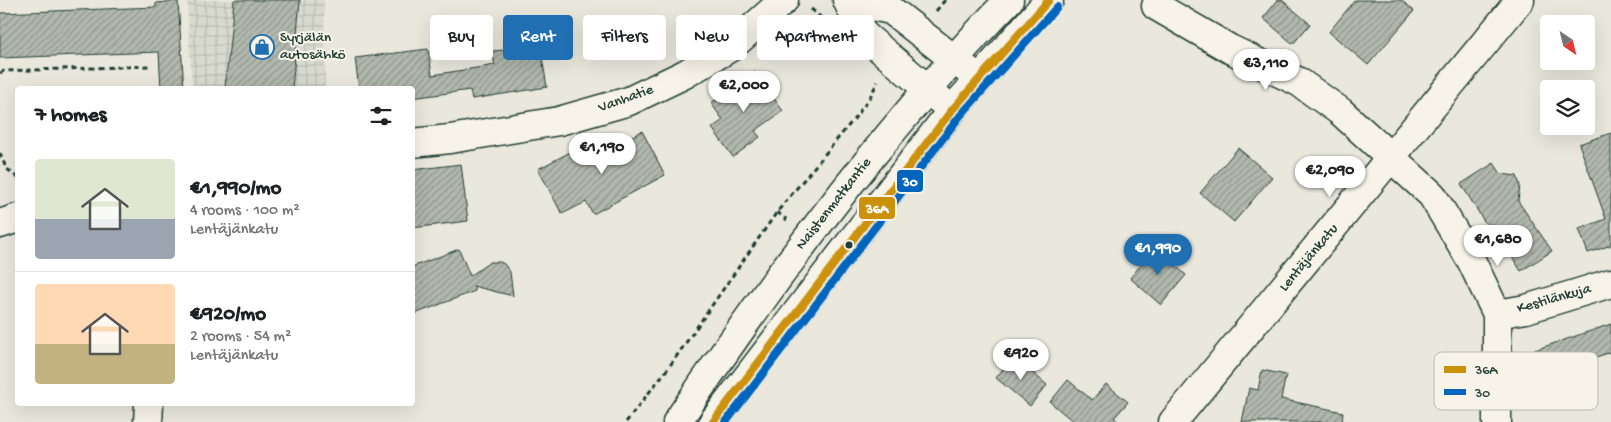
<!DOCTYPE html>
<html lang="en">
<head>
<meta charset="utf-8">
<style>
  body { margin:0; font-family:"Gochi Hand",sans-serif; background:#f6f6f6; color:#202124; height:100vh; display:flex; flex-direction:column; font-size:19px; white-space:nowrap }
  * { box-sizing:border-box; margin:0 }
  p { font-size:16px; color:#757577 }
  .icon { flex:none; width:28px; height:28px; fill:none; stroke:currentColor; stroke-width:2; stroke-linecap:round; stroke-linejoin:round }
  .map { position:relative; flex:1; overflow:hidden }
  .drawer { position:absolute; left:15px; top:86px; width:400px; height:320px; display:flex; flex-direction:column; background:#fff; border-radius:5px; box-shadow:0 5px 20px #0002 }
  .drawer>* { flex:none }
  .hud { position:absolute; left:430px; top:15px; width:475px; height:45px; display:flex; gap:10px }
  .needle { width:32px; rotate:145deg }
  .fabs { position:absolute; left:1540px; top:15px; display:grid; gap:10px }
  .fabs a { display:grid; place-items:center; width:55px; height:55px; border-radius:5px; background:#fff; box-shadow:0 5px 20px #0002; font-size:25px }
  .price { position:absolute; translate:-50% -42px; padding:0 11px; border-radius:18px; background:#fff; color:#222; font-size:16px; line-height:32px; filter:drop-shadow(0 1px 2px #0008) }
  .price::after { content:''; position:absolute; left:50%; top:30px; width:15px; height:11px; margin-left:-8px; background:inherit; clip-path:polygon(0 0,100% 0,50% 100%) }
  .price.current { background:#1f6fb2; color:#fff }
  ul { padding:0; list-style:none }
  li { display:flex; align-items:center; gap:15px; height:125px; padding:0 20px }
  li+li { border-top:1px solid #e0e0e0 }
  li span { display:grid; place-items:center; flex:none; width:140px; height:100px; border-radius:5px; color:#555 }
  li>.icon { margin-inline-start:auto }
  span .icon { width:60px; height:60px; fill:#fffc; stroke-width:1 }
  li b { font-size:21px }
  h2 { display:flex; justify-content:space-between; align-items:center; height:60px; padding:0 20px; font-size:21px }
  .tag { padding:0 18px; border-radius:5px; background:#fff; box-shadow:0 5px 20px #0002; font-size:18px; line-height:45px }
  .tag.current { background:#1f6fb2; color:#fff }
  .map>svg:first-child { display:block }
  .industrial { fill:url(#industrial-grid) }
  .building { fill:url(#building-hatch); stroke:#1f3d34 }
  .lines { fill:none; stroke-linecap:round; stroke-linejoin:round }
  .street-casing { stroke:#1f3d34; stroke-width:31 }
  .secondary-casing { stroke:#1f3d34; stroke-width:31 }
  .primary-casing { stroke:#1f3d34; stroke-width:31 }
  .path { stroke:#1f3d34; stroke-width:3; stroke-dasharray:5 4; stroke-linecap:butt }
  .street { stroke:#f7f3e8; stroke-width:28 }
  .secondary { stroke:#f7f3e8; stroke-width:28 }
  .primary { stroke:#f7f3e8; stroke-width:28 }
  .bus-1-casing { stroke:#f7f3e8; stroke-width:11 }
  .bus-2-casing { stroke:#f7f3e8; stroke-width:11 }
  .bus-1 { stroke:#cc910a; stroke-width:8 }
  .bus-2 { stroke:#0065bd; stroke-width:8 }
  .bus-dot { fill:#1f3d34; stroke:#f7f3e8; stroke-width:2 }
  .labels { text-anchor:middle; dominant-baseline:central; stroke-width:4; stroke-linejoin:round; paint-order:stroke }
  .poi-label { font-size:15px; fill:#1f3d34; stroke:#f7f3e8; text-anchor:start }
  .street-label { font-size:15px; fill:#1f3d34; stroke:#f7f3e8 }
  .key { fill:#f7f3e8; stroke:#b6bcb2; stroke-width:1 }
  .key-label { font-size:14px; fill:#1f3d34 }
  .line-badge { stroke:#f7f3e8; stroke-width:2 }
  .badge-label { font-size:14px; text-anchor:middle; font-weight:bold; fill:#fff }
</style>
</head>
<body>
<div class="map">
<svg width="1611" height="422" viewBox="0 0 1611 422">
  <defs>
    <pattern id="industrial-grid" width="8" height="8" patternUnits="userSpaceOnUse" patternTransform="scale(1.25)"><rect width="8" height="8" fill="#d9dacf"/><path d="M0 4h8M4 0v8" fill="none" stroke="#babcb2"/></pattern>
    <pattern id="building-hatch" width="6" height="6" patternUnits="userSpaceOnUse" patternTransform="scale(1.25)"><rect width="6" height="6" fill="#b2b8ae"/><path d="M-1 1l2-2M0 6l6-6M5 7l2-2" fill="none" stroke="#90978e"/></pattern>
  </defs>
  <rect width="100%" height="100%" fill="#eae8dd"/>
  <filter id="ink" filterUnits="userSpaceOnUse"><feTurbulence type="fractalNoise" baseFrequency=".02" numOctaves="2"/><feDisplacementMap in="SourceGraphic" scale="10" xChannelSelector="R" yChannelSelector="G"/><feConvolveMatrix kernelMatrix="1 2 1 2 8 2 1 2 1" color-interpolation-filters="sRGB"/></filter>
  <g filter="url(#ink)">
    <polygon class="industrial" points="187,0 324,0 325,89 192,89"/>
    <g class="building">
      <polygon points="234,0 300,0 292,89 225,89"/>
      <polygon points="1278,0 1282,0 1310,24 1293,44 1263,18"/>
      <polygon points="1355,0 1401,0 1414,11 1368,65 1329,32"/>
      <polygon points="178,1 184,89 161,89 159,52 0,58 0,13 156,7 156,3"/>
      <polygon points="524,35 526,47 540,45 547,87 472,99 470,90 412,98 412,89 359,89 355,58 428,49 432,75 495,65 492,51 505,50 503,39"/>
      <polygon points="755,72 783,111 755,131 760,137 733,157 712,128 723,120 711,103"/>
      <polygon points="642,131 665,175 593,214 586,202 562,214 538,169 580,147 587,160"/>
      <polygon points="1611,133 1611,245 1588,253 1579,229 1606,219 1579,144"/>
      <polygon points="1238,148 1272,177 1234,222 1200,193"/>
      <polygon points="1494,163 1501,174 1517,176 1520,186 1518,201 1552,251 1521,271 1491,224 1487,226 1461,184"/>
      <polygon points="461,164 468,221 412,228 412,170"/>
      <polygon points="1155,248 1186,275 1161,305 1130,278"/>
      <polygon points="459,249 470,276 490,262 500,262 504,264 510,272 513,296 473,286 475,291 412,315 412,267"/>
      <polygon points="1611,324 1611,352 1532,379 1523,354"/>
      <polygon points="1013,356 1047,385 1030,406 996,378"/>
      <polygon points="1262,370 1286,375 1281,399 1343,412 1342,422 1242,422 1249,388 1258,390"/>
      <polygon points="1068,380 1092,400 1106,384 1128,402 1114,418 1119,422 1074,422 1050,402"/>
    </g>
    <g class="lines">
      <defs>
        <g id="street">
          <polyline points="1156,6 1230,49 1299,82 1341,112 1432,195 1471,260 1497,314 1497,422"/>
          <polyline points="412,143 450,139 559,121 629,101 685,74 731,47 784,0"/>
          <polyline points="0,224 18,218"/>
          <polyline points="1497,314 1526,309 1611,283"/>
          <polyline points="148,422 149,404"/>
          <polyline points="1173,422 1520,0"/>
        </g>
        <g id="secondary">
          <polyline points="847,0 863,34 952,110"/>
          <polyline points="848,1 891,10 978,78"/>
        </g>
        <g id="primary">
          <path d="M677,422C738,331 802,242 872,156C916,102 960,50 1009,0"/>
          <polyline points="713,422 952,110 1049,0"/>
        </g>
      </defs>
      <use href="#street" class="street-casing"/>
      <use href="#secondary" class="secondary-casing"/>
      <use href="#primary" class="primary-casing"/>
      <g class="path">
        <polyline points="811,9 825,21"/>
        <polyline points="936,11 945,0"/>
        <polyline points="0,73 4,71 151,66"/>
        <polyline points="0,153 6,168 18,178"/>
        <polyline points="777,212 787,220"/>
        <polyline points="626,422 669,367 777,212 854,119 869,99 878,81"/>
      </g>
      <use href="#street" class="street"/>
      <use href="#secondary" class="secondary"/>
      <use href="#primary" class="primary"/>
      <defs>
        <polyline id="bus-1" points="713,422 952,110 1049,0"/>
        <polyline id="bus-2" points="726,422 960,116 1057,7"/>
      </defs>
      <use href="#bus-1" class="bus-1-casing"/>
      <use href="#bus-2" class="bus-2-casing"/>
      <use href="#bus-1" class="bus-1"/>
      <use href="#bus-2" class="bus-2"/>
    </g>
  </g>
  <defs>
    <symbol id="shop-ring" viewBox="-11 -11 22 22"><circle r="9.5" fill="#f7f3e8" stroke="#1f6fb2" stroke-width="1.5"/><path d="M-5-2.5h2.3a2.7 3.5 0 0 1 5.4 0H5L5.5 6h-11ZM-1.5-2.5h3a1.5 2.3 0 0 0-3 0Z" fill="#1f6fb2"/></symbol>
  </defs>
  <g fill-rule="evenodd">
    <use href="#shop-ring" x="248" y="33" width="28" height="28"/>
  </g>
  <circle class="bus-dot" cx="849" cy="245" r="4.5"/>
  <g class="labels">
    <g class="poi-label">
      <text x="280" y="38">Syrjälän<tspan x="280" dy="17">autosähkö</tspan></text>
    </g>
    <g class="street-label">
      <text transform="translate(626 99) rotate(-20)">Vanhatie</text>
      <text transform="translate(834 204) rotate(-52)">Naistenmatkantie</text>
      <text transform="translate(1309 258) rotate(-50)">Lentäjänkatu</text>
      <text transform="translate(1554 299) rotate(-16)">Kestilänkuja</text>
    </g>
  </g>
  <rect x="1434" y="352" width="164" height="58" rx="8" class="key"/>
  <rect x="1444" y="366" width="22" height="7" fill="#cc910a"/>
  <rect x="1444" y="389" width="22" height="6" fill="#0065bd"/>
  <g class="key-label">
    <text x="1475" y="374">36A</text>
    <text x="1475" y="397">30</text>
  </g>
  <g class="line-badge">
    <rect x="896" y="169" width="28" height="24" rx="5" fill="#0065bd"/>
    <rect x="858" y="196" width="38" height="24" rx="5" fill="#cc910a"/>
  </g>
  <g class="badge-label">
    <text x="910" y="186">30</text>
    <text x="877" y="213">36A</text>
  </g>
</svg>
<div class="fabs">
<a><svg class="needle" viewBox="-14 -14 28 28"><path d="M0-13l5 13h-10z" fill="#e53935"/><path d="M0 13l5-13h-10z" fill="#757577"/></svg></a>
<a><svg class="icon" aria-label="layers" viewBox="0 0 24 24"><path d="M12 4l9 5-9 5-9-5zM3 14l9 5 9-5"/></svg></a>
</div>
<b class="price" style="left:1266px;top:91px">€3,110</b>
<b class="price" style="left:744px;top:113px">€2,000</b>
<b class="price" style="left:602px;top:175px">€1,190</b>
<b class="price" style="left:1330px;top:198px">€2,090</b>
<b class="price" style="left:1498px;top:267px">€1,680</b>
<b class="price current" style="left:1158px;top:276px">€1,990</b>
<b class="price" style="left:1021px;top:381px">€920</b>
<div class="hud">
<a class="tag">Buy</a>
<a class="tag current">Rent</a>
<a class="tag">Filters</a>
<a class="tag">New</a>
<a class="tag">Apartment</a>
</div>
<section class="drawer">
<h2>7 homes<svg class="icon" aria-label="filters" viewBox="0 0 24 24"><path d="M4 7h16M4 17h16"/><circle cx="9" cy="7" r="2"/><circle cx="15" cy="17" r="2"/></svg></h2>
<ul>
<li><span style="background:linear-gradient(#dfe7d0 60%,#9aa5b1 0)"><svg class="icon" aria-label="home" viewBox="0 0 24 24"><path d="M3 11l9-7 9 7M6 9v11h12V9"/></svg></span><div><b>€1,990/mo</b><p>4 rooms · 100 m²</p><p>Lentäjänkatu</p></div></li>
<li><span style="background:linear-gradient(#ffd9b3 60%,#c2b280 0)"><svg class="icon" aria-label="home" viewBox="0 0 24 24"><path d="M3 11l9-7 9 7M6 9v11h12V9"/></svg></span><div><b>€920/mo</b><p>2 rooms · 54 m²</p><p>Lentäjänkatu</p></div></li>
</ul>
</section>
</div>
</body>
</html>
